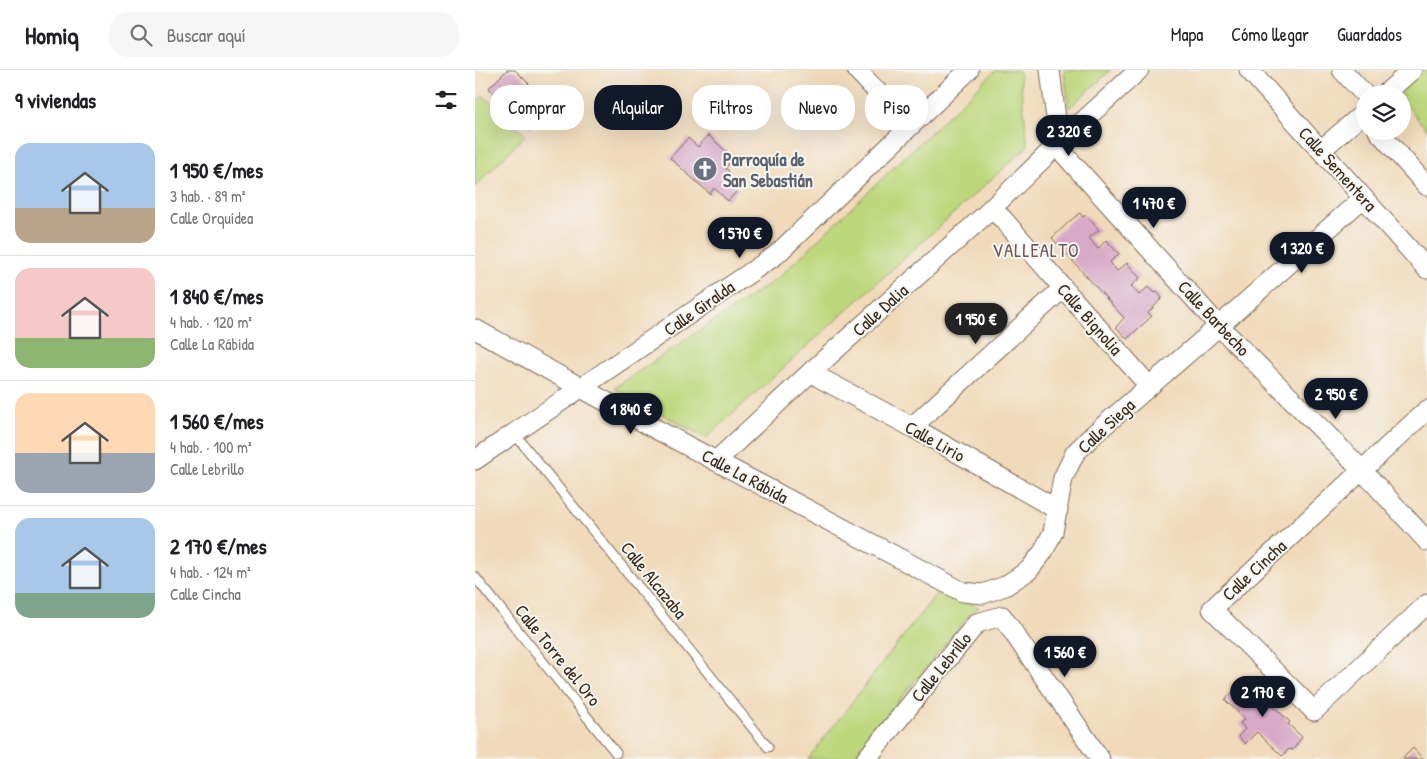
<!DOCTYPE html>
<html lang="es">
<head>
<meta charset="utf-8">
<style>
  body { margin:0; font-family:"Patrick Hand",sans-serif; background:#f6f6f6; color:#202124; height:100vh; display:flex; flex-direction:column; font-size:19px; white-space:nowrap }
  * { box-sizing:border-box; margin:0 }
  p { font-size:16px; color:#757577 }
  .icon { flex:none; width:28px; height:28px; fill:none; stroke:currentColor; stroke-width:2; stroke-linecap:round; stroke-linejoin:round }
  .map { position:relative; flex:1; overflow:hidden }
  .sheet { display:flex; flex-direction:column; background:#fff; width:475px }
  .sheet>* { flex:none }
  .hud { position:absolute; left:15px; top:15px; width:475px; height:45px; display:flex; gap:10px }
  .fabs { position:absolute; left:881px; top:15px; display:grid; gap:10px }
  .fabs a { display:grid; place-items:center; width:55px; height:55px; border-radius:50%; background:#fff; box-shadow:0 5px 20px #0002; font-size:25px }
  .price { position:absolute; translate:-50% -42px; padding:0 11px; border-radius:18px; background:#111827; color:#fff; font-size:16px; line-height:32px; filter:drop-shadow(0 1px 2px #0008) }
  .price::after { content:''; position:absolute; left:50%; top:30px; width:15px; height:11px; margin-left:-8px; background:inherit; clip-path:polygon(0 0,100% 0,50% 100%) }
  .price.on { background:#222; color:#fff }
  ul { padding:0; list-style:none }
  li { display:flex; align-items:center; gap:15px; height:125px; padding:0 15px }
  li+li { border-top:1px solid #e0e0e0 }
  li span { display:grid; place-items:center; flex:none; width:140px; height:100px; border-radius:15px; color:#555 }
  li>.icon { margin-inline-start:auto }
  span .icon { width:60px; height:60px; fill:#fffc; stroke-width:1 }
  li b { font-size:21px }
  h2 { display:flex; justify-content:space-between; align-items:center; height:60px; padding:0 15px; font-size:21px }
  .pill { padding:0 18px; border-radius:20px; background:#fff; box-shadow:0 5px 20px #0002; font-size:18px; line-height:45px }
  .pill.on { background:#111827; color:#fff }
  header { display:flex; align-items:center; gap:30px; box-sizing:border-box; height:70px; padding:0 25px; background:#fff; border-bottom:1px solid #e0e0e0 }
  header strong { font-size:24px }
  nav { display:flex; gap:28px; margin-inline-start:auto; font-size:18px }
  .search { width:350px; height:45px; background:#f6f6f6; display:flex; align-items:center; gap:12px; box-sizing:border-box; padding:0 18px; border-radius:20px; color:#757577; font-size:19px }
  main { display:flex; flex:1; min-height:0 }
  .map>svg:first-child { display:block }
  .green { fill:#bdd77c; stroke:#7c804d }
  .building { fill:#d8aac8 }
  .lines { fill:none; stroke-linecap:round; stroke-linejoin:round }
  .lane-casing { stroke:#7b6855; stroke-width:11 }
  .street-casing { stroke:#7b6855; stroke-width:21 }
  .lane { stroke:#fff; stroke-width:9 }
  .street { stroke:#fff; stroke-width:19 }
  .labels { text-anchor:middle; dominant-baseline:central; stroke-width:4; stroke-linejoin:round; paint-order:stroke }
  .worship-label { font-size:18px; font-weight:bold; fill:#5b616d; stroke:#f6f6f2; text-anchor:start }
  .street-label { font-size:18px; fill:#3b2a1e; stroke:#f6f6f2 }
  .neighbourhood-label { font-size:19px; letter-spacing:1px; fill:#72575a; stroke:#f6f6f2 }
</style>
</head>
<body>
<header>
<strong>Homiq</strong>
<div class="search"><svg class="icon" aria-label="search" viewBox="0 0 24 24"><circle cx="10" cy="10" r="6"/><path d="M15 15l6 6"/></svg>Buscar aquí</div>
<nav><a>Mapa</a><a>Cómo llegar</a><a>Guardados</a></nav>
</header>
<main>
<section class="sheet">
<h2>9 viviendas<svg class="icon" aria-label="filters" viewBox="0 0 24 24"><path d="M4 7h16M4 17h16"/><circle cx="9" cy="7" r="2"/><circle cx="15" cy="17" r="2"/></svg></h2>
<ul>
<li><span style="background:linear-gradient(#a9c7e8 65%,#b9a48a 0)"><svg class="icon" aria-label="home" viewBox="0 0 24 24"><path d="M3 11l9-7 9 7M6 9v11h12V9"/></svg></span><div><b>1 950 €/mes</b><p>3 hab. · 89 m²</p><p>Calle Orquídea</p></div></li>
<li><span style="background:linear-gradient(#f6c9c9 70%,#8fb573 0)"><svg class="icon" aria-label="home" viewBox="0 0 24 24"><path d="M3 11l9-7 9 7M6 9v11h12V9"/></svg></span><div><b>1 840 €/mes</b><p>4 hab. · 120 m²</p><p>Calle La Rábida</p></div></li>
<li><span style="background:linear-gradient(#ffd9b3 60%,#9aa5b1 0)"><svg class="icon" aria-label="home" viewBox="0 0 24 24"><path d="M3 11l9-7 9 7M6 9v11h12V9"/></svg></span><div><b>1 560 €/mes</b><p>4 hab. · 100 m²</p><p>Calle Lebrillo</p></div></li>
<li><span style="background:linear-gradient(#a9c7e8 75%,#7fa58c 0)"><svg class="icon" aria-label="home" viewBox="0 0 24 24"><path d="M3 11l9-7 9 7M6 9v11h12V9"/></svg></span><div><b>2 170 €/mes</b><p>4 hab. · 124 m²</p><p>Calle Cincha</p></div></li>
</ul>
</section>
<div class="map">
<svg width="952" height="689" viewBox="0 0 952 689">
  <rect width="100%" height="100%" fill="#f6f6f2"/>
  <filter id="ink" filterUnits="userSpaceOnUse"><feTurbulence type="fractalNoise" baseFrequency=".02" numOctaves="2"/><feDisplacementMap in="SourceGraphic" scale="10" xChannelSelector="R" yChannelSelector="G"/><feConvolveMatrix kernelMatrix="1 2 1 2 8 2 1 2 1" color-interpolation-filters="sRGB"/></filter>
  <filter id="wash" filterUnits="userSpaceOnUse"><feTurbulence type="fractalNoise" baseFrequency=".0096" numOctaves="4" result="noise"/><feDisplacementMap in="SourceGraphic" scale="20" xChannelSelector="R" yChannelSelector="G"/><feGaussianBlur stdDeviation="1.12" result="paint"/><feColorMatrix in="noise" values="0 0 0 0 0 0 0 0 0 0 0 0 0 0 0 0 0 1.4 0 .05"/><feComposite in="paint" operator="in"/></filter>
  <g filter="url(#wash)">
    <rect width="100%" height="100%" fill="#f1daba"/>
    <g class="green">
      <polygon points="521,0 544,0 553,76 231,368 139,318 303,208"/>
      <polygon points="589,0 636,0 594,38"/>
      <polygon points="937,0 952,0 952,60 928,31 928,24 922,24"/>
      <polygon points="8,25 50,65 0,117 0,33"/>
      <polygon points="464,520 504,537 495,544 376,689 333,689"/>
    </g>
    <g id="blocks">
      <g class="building">
        <polygon points="32,0 40,0 76,36 55,58 14,18"/>
        <polygon points="233,65 259,88 250,98 254,101 249,107 263,120 253,131 239,118 235,124 195,88 213,68 223,77"/>
        <polygon points="605,143 608,147 611,145 624,160 614,168 623,179 631,170 644,184 635,192 642,201 652,193 665,208 656,216 664,225 673,217 679,223 682,222 687,228 673,243 677,246 652,269 641,257 649,248 577,168 596,150"/>
        <polygon points="769,610 787,629 801,616 806,622 795,633 815,652 813,654 827,667 818,680 814,679 807,686 782,662 770,674 763,666 770,659 765,653 770,649 750,630"/>
        <polygon points="938,678 948,689 927,689"/>
      </g>
    </g>
  </g>
  <g filter="url(#ink)">
    <use href="#blocks" fill-opacity="0" stroke="#7b6855" stroke-width="1"/>
    <g class="lines">
      <defs>
        <g id="lane">
          <polyline points="39,363 293,677"/>
          <polyline points="0,507 141,683"/>
        </g>
        <g id="street">
          <polyline points="382,0 434,56"/>
          <polyline points="575,0 584,73 589,84 744,256 887,400 952,471"/>
          <polyline points="774,0 952,199"/>
          <polyline points="867,0 890,25"/>
          <polyline points="910,24 937,0"/>
          <polyline points="903,61 952,116"/>
          <polyline points="846,80 890,42"/>
          <polyline points="515,139 527,148 674,316"/>
          <polyline points="0,259 175,356 488,522 508,524 530,516 554,500 568,482 578,462 588,408 600,383 618,365 744,256 888,128"/>
          <polyline points="338,300 345,308 437,357 583,440"/>
          <polyline points="952,340 737,539 839,641 952,534"/>
          <polyline points="437,357 588,218"/>
          <polyline points="0,390 301,185 494,0"/>
          <polyline points="241,391 338,300 511,144 584,73 664,0"/>
          <polyline points="391,689 502,553 527,546 625,689"/>
        </g>
      </defs>
      <use href="#lane" class="lane-casing"/>
      <use href="#street" class="street-casing"/>
      <use href="#lane" class="lane"/>
      <use href="#street" class="street"/>
    </g>
  </g>
  <defs>
    <symbol id="church-disc" viewBox="-11 -11 22 22"><circle r="9.5" fill="#6b7280" stroke="#f6f6f2"/><path d="M-1.2-6h2.4v3.5h3.3v2.4h-3.3V6h-2.4V-.1h-3.3v-2.4h3.3Z" fill="#fff"/></symbol>
  </defs>
  <g fill-rule="evenodd">
    <use href="#church-disc" x="216" y="85" width="28" height="28"/>
  </g>
  <g class="labels">
    <g class="worship-label">
      <text x="248" y="89">Parroquía de<tspan x="248" dy="21">San Sebastián</tspan></text>
    </g>
    <g class="street-label">
      <text transform="translate(863 99) rotate(48)">Calle Sementera</text>
      <text transform="translate(224 238) rotate(-35)">Calle Giralda</text>
      <text transform="translate(405 240) rotate(-42)">Calle Dalia</text>
      <text transform="translate(739 248) rotate(47)">Calle Barbecho</text>
      <text transform="translate(615 249) rotate(49)">Calle Bignolia</text>
      <text transform="translate(631 356) rotate(-43)">Calle Siega</text>
      <text transform="translate(460 371) rotate(29)">Calle Lirio</text>
      <text transform="translate(270 406) rotate(28)">Calle La Rábida</text>
      <text transform="translate(779 500) rotate(-43)">Calle Cincha</text>
      <text transform="translate(179 510) rotate(51)">Calle Alcazaba</text>
      <text transform="translate(83 585) rotate(51)">Calle Torre del Oro</text>
      <text transform="translate(466 597) rotate(-51)">Calle Lebrillo</text>
    </g>
    <g class="neighbourhood-label">
      <text x="561" y="180">VALLEALTO</text>
    </g>
  </g>
</svg>
<div class="fabs">
<a><svg class="icon" aria-label="layers" viewBox="0 0 24 24"><path d="M12 4l9 5-9 5-9-5zM3 14l9 5 9-5"/></svg></a>
</div>
<b class="price" style="left:594px;top:87px">2 320 €</b>
<b class="price" style="left:679px;top:159px">1 470 €</b>
<b class="price" style="left:265px;top:189px">1 570 €</b>
<b class="price" style="left:827px;top:204px">1 320 €</b>
<b class="price on" style="left:501px;top:275px">1 950 €</b>
<b class="price" style="left:861px;top:350px">2 950 €</b>
<b class="price" style="left:156px;top:365px">1 840 €</b>
<b class="price" style="left:590px;top:608px">1 560 €</b>
<b class="price" style="left:788px;top:648px">2 170 €</b>
<div class="hud">
<a class="pill">Comprar</a>
<a class="pill on">Alquilar</a>
<a class="pill">Filtros</a>
<a class="pill">Nuevo</a>
<a class="pill">Piso</a>
</div>
</div>
</main>
</body>
</html>
